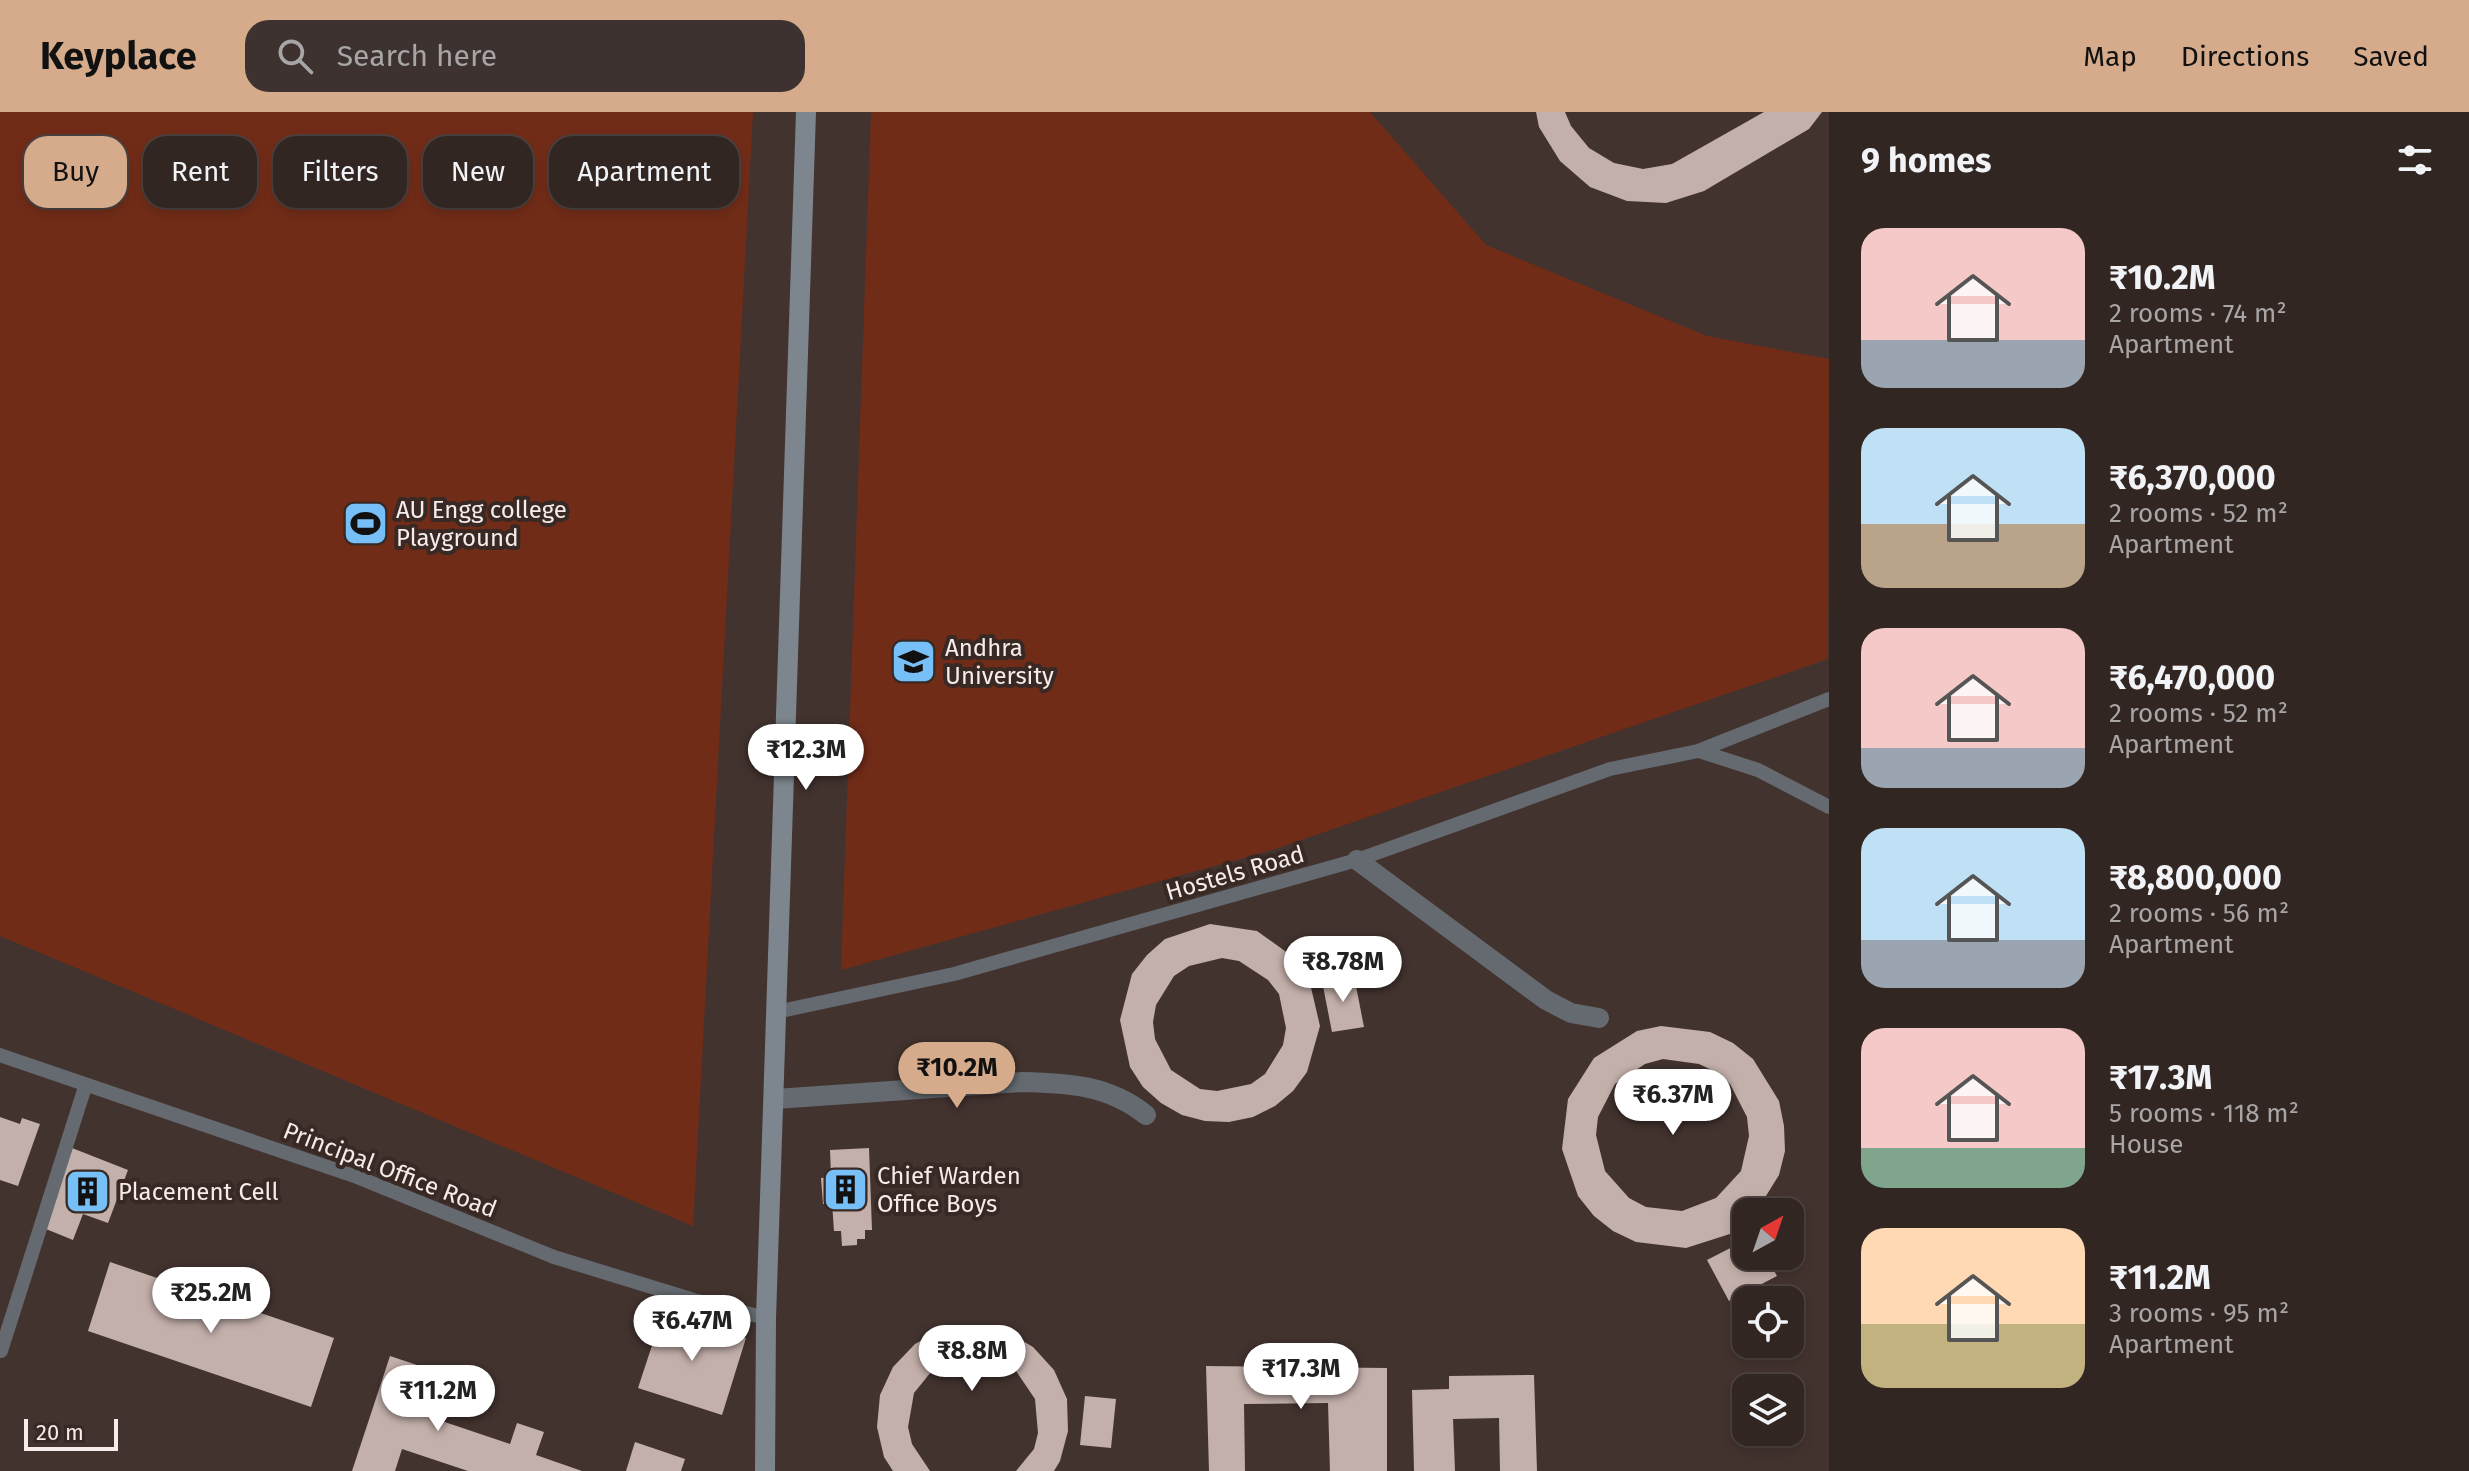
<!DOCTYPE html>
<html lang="en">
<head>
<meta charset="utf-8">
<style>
  body { margin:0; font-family:"Fira Sans",sans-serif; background:#3d3230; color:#f1f3f6; height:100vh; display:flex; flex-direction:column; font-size:30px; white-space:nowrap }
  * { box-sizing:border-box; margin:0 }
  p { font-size:26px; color:#a8a5a6 }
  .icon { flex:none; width:44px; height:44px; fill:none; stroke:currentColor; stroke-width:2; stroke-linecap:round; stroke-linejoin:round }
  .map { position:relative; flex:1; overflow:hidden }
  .details { display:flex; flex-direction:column; background:#322623; width:640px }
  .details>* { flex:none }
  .banner { position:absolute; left:24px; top:24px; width:760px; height:72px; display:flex; gap:16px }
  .needle { width:52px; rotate:40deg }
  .controls { position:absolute; left:1732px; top:1086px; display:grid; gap:16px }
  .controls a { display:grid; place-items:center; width:72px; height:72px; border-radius:16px; background:#322623; box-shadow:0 4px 12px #0003,0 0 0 2px #4d4341; font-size:40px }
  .scale { position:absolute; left:24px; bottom:20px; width:94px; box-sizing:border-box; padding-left:8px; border:4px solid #f7ece9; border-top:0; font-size:22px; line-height:28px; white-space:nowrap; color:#f7ece9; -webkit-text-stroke:6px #382925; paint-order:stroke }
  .price { position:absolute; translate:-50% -68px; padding:0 18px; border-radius:28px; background:#fff; color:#222; font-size:26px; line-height:52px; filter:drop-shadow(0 2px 4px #0008) }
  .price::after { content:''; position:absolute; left:50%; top:48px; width:24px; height:18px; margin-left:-12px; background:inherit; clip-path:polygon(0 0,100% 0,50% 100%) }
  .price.selected { background:#d6ab8b; color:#111 }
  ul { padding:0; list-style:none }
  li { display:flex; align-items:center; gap:24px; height:200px; padding:0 32px }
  li span { display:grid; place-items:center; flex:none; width:224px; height:160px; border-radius:24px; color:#555 }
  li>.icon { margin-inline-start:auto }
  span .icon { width:96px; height:96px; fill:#fffc; stroke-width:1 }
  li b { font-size:34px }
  h2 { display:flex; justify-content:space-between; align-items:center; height:96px; padding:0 32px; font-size:34px }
  .tag { padding:0 28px; border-radius:24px; background:#322623; box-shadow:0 4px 12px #0003,0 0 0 2px #4d4341; font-size:28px; line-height:72px }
  .tag.selected { background:#d6ab8b; color:#111 }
  header { display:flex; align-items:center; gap:48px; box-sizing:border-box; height:112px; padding:0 40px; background:#d6ab8b; color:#111 }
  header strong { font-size:38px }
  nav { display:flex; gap:44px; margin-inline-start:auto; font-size:28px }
  .search { width:560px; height:72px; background:#3d3230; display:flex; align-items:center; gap:20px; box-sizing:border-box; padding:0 28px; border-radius:24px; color:#a8a5a6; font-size:30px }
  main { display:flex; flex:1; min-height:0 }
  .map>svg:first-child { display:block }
  .green { fill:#712c18 }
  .building { fill:#c4b0ab; fill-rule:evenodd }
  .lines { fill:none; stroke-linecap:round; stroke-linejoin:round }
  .lane { stroke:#646a6f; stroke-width:14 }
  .street { stroke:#646a6f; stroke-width:20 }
  .secondary { stroke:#7d868e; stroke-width:20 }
  .labels { text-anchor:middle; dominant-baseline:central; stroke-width:8; stroke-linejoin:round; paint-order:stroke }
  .poi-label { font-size:24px; fill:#f7ece9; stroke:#382925; text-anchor:start }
  .street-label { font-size:24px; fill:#f7ece9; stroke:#382925 }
</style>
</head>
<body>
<header>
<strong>Keyplace</strong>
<div class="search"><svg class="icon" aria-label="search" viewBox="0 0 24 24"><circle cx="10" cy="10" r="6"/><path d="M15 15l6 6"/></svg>Search here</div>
<nav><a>Map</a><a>Directions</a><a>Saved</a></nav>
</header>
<main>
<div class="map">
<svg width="1829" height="1359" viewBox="0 0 1829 1359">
  <rect width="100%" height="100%" fill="#43332f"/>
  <g class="green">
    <polygon points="0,0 753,0 693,1114 0,824"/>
    <polygon points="871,0 1370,0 1486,133 1707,224 1829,247 1828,547 1272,738 841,858"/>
  </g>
  <g class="building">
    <polygon points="1536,0 1565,0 1571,14 1589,36 1614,51 1643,57 1672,52 1764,0 1822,0 1809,17 1704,79 1666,91 1627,89 1590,75 1560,49 1539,15"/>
    <path d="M1210,812L1257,819L1296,847L1309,867L1320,914L1307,960L1293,979L1275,994L1253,1005L1229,1010L1205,1009L1182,1003L1161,991L1143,975L1130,955L1120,908L1132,862L1147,843L1165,827ZM1222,846L1239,849L1268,868L1279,882L1286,916L1283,933L1265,962L1251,972L1217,979L1200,977L1171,958L1155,927L1153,910L1156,893L1174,864L1189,854Z"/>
    <polygon points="1354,864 1364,915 1332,920 1322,869"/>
    <path d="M1661,914L1710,920L1733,931L1753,947L1779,989L1784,1014L1785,1039L1779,1063L1756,1100H1746V1110L1733,1121L1686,1136L1636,1130L1613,1119L1594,1104L1578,1084L1562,1037L1568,987L1594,946L1637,919ZM1663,947L1699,952L1716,960L1730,972L1747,1005L1749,1024L1741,1059L1716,1086L1682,1099L1646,1095L1629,1086L1605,1059L1596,1023L1598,1005L1615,972L1645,952Z"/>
    <polygon points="0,1005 20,1012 22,1006 40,1012 18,1074 0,1068"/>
    <polygon points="72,1036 128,1058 108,1111 83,1102 73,1128 41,1115"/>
    <polygon points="869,1036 872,1118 865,1118 865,1127 857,1127 857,1133 842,1134 841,1119 834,1119 832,1091 823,1092 821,1066 831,1065 830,1038"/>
    <polygon points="1746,1128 1746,1144 1766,1144 1777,1164 1729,1189 1707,1148"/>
    <polygon points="110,1150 334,1226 311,1295 88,1219"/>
    <polygon points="663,1200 746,1226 722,1303 638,1276"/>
    <polygon points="975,1213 1006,1219 1033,1235 1054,1258 1067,1287 1068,1319 1060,1349 1054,1359 1016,1359 1034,1337 1038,1321 1035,1287 1016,1259 1001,1250 967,1244 935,1255 914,1281 908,1315 912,1332 930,1359 893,1359 884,1345 877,1315 880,1283 893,1255 915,1232 943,1217"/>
    <polygon points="390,1244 429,1257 415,1300 510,1332 517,1311 544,1320 536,1343 582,1359 468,1359 402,1337 395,1359 352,1359"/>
    <polygon points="1206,1254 1387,1256 1387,1359 1330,1359 1328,1291 1244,1292 1245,1359 1209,1359"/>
    <polygon points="1534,1263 1537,1359 1500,1359 1499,1306 1453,1307 1455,1359 1414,1359 1412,1278 1449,1277 1449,1264"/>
    <polygon points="1085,1284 1116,1287 1111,1336 1080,1333"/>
    <polygon points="635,1330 685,1347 681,1359 626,1359"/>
  </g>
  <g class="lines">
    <g class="lane">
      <polyline points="1699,639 1758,658 1829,695"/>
      <polyline points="776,900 954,862 1357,748 1610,657 1698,639 1829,587"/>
      <polyline points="0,943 357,1065 554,1145 694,1188 766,1206"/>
      <polyline points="1,1239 85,975"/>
    </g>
    <g class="street">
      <polyline points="1357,748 1546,888 1571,901 1599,906"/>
      <path d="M775,987L1022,970C1068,971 1109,973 1146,1003"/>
    </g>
    <polyline class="secondary" points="765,1359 766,1206 806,0"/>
  </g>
  <defs>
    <symbol id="stadium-square" viewBox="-11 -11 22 22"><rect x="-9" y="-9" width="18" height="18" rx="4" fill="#77bff7" stroke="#382925"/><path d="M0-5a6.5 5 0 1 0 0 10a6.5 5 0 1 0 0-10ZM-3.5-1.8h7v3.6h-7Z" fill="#111"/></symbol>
    <symbol id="university-square" viewBox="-11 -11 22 22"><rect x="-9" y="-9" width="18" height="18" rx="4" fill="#77bff7" stroke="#382925"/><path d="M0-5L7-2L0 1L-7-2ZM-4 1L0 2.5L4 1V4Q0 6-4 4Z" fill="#111"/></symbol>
    <symbol id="building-square" viewBox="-11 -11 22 22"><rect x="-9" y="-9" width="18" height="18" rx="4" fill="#77bff7" stroke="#382925"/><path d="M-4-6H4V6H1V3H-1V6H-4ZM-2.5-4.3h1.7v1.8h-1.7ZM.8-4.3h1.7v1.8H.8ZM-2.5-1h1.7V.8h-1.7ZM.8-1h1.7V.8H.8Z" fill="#111"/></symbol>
  </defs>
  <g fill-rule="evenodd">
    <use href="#stadium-square" x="340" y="386" width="51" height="51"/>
    <use href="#university-square" x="888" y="524" width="51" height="51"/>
    <use href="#building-square" x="820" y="1052" width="51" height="51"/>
    <use href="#building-square" x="62" y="1054" width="51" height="51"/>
  </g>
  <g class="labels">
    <g class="poi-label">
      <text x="396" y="398">AU Engg college<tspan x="396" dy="28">Playground</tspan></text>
      <text x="945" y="536">Andhra<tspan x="945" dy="28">University</tspan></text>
      <text x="877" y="1064">Chief Warden<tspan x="877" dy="28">Office Boys</tspan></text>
      <text x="118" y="1080">Placement Cell</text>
    </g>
    <g class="street-label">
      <text transform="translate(1235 761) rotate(-16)">Hostels Road</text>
      <text transform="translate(390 1058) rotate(21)">Principal Office Road</text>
    </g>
  </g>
</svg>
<div class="controls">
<a><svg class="needle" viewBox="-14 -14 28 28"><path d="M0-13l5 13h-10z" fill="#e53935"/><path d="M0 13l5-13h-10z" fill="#a8a5a6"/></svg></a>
<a><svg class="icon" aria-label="locate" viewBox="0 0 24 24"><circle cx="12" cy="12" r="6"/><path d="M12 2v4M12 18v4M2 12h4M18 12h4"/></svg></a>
<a><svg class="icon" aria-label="layers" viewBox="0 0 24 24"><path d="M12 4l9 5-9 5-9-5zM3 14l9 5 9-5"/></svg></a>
</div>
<div class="scale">20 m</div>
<b class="price" style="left:806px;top:680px">₹12.3M</b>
<b class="price" style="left:1343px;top:892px">₹8.78M</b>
<b class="price selected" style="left:957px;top:998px">₹10.2M</b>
<b class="price" style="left:1673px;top:1025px">₹6.37M</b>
<b class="price" style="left:211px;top:1223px">₹25.2M</b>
<b class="price" style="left:692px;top:1251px">₹6.47M</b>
<b class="price" style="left:972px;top:1281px">₹8.8M</b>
<b class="price" style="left:1301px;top:1299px">₹17.3M</b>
<b class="price" style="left:438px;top:1321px">₹11.2M</b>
<div class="banner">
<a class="tag selected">Buy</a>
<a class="tag">Rent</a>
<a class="tag">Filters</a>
<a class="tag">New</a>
<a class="tag">Apartment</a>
</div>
</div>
<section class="details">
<h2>9 homes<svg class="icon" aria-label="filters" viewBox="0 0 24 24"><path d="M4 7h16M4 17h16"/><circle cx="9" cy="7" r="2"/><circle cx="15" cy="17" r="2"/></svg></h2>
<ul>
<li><span style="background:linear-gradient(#f6c9c9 70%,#9aa5b1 0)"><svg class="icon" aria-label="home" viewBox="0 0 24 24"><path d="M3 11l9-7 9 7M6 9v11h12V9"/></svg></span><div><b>₹10.2M</b><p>2 rooms · 74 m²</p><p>Apartment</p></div></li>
<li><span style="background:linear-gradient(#bfe0f5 60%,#b9a48a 0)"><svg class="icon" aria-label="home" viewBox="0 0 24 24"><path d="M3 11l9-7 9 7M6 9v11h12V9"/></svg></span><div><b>₹6,370,000</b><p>2 rooms · 52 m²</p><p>Apartment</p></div></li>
<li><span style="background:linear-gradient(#f6c9c9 75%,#9aa5b1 0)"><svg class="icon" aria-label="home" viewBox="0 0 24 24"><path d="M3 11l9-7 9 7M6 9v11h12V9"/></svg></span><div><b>₹6,470,000</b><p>2 rooms · 52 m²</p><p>Apartment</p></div></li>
<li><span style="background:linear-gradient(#bfe0f5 70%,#9aa5b1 0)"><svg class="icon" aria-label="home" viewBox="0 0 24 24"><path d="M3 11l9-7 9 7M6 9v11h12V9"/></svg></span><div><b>₹8,800,000</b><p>2 rooms · 56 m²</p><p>Apartment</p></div></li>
<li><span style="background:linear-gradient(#f6c9c9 75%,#7fa58c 0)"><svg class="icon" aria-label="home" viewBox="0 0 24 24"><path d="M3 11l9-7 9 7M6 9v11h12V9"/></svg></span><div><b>₹17.3M</b><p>5 rooms · 118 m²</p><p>House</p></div></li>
<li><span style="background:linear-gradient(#ffd9b3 60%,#c2b280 0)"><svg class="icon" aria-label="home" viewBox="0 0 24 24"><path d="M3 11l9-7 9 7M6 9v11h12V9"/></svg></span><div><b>₹11.2M</b><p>3 rooms · 95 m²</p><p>Apartment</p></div></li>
</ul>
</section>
</main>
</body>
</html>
